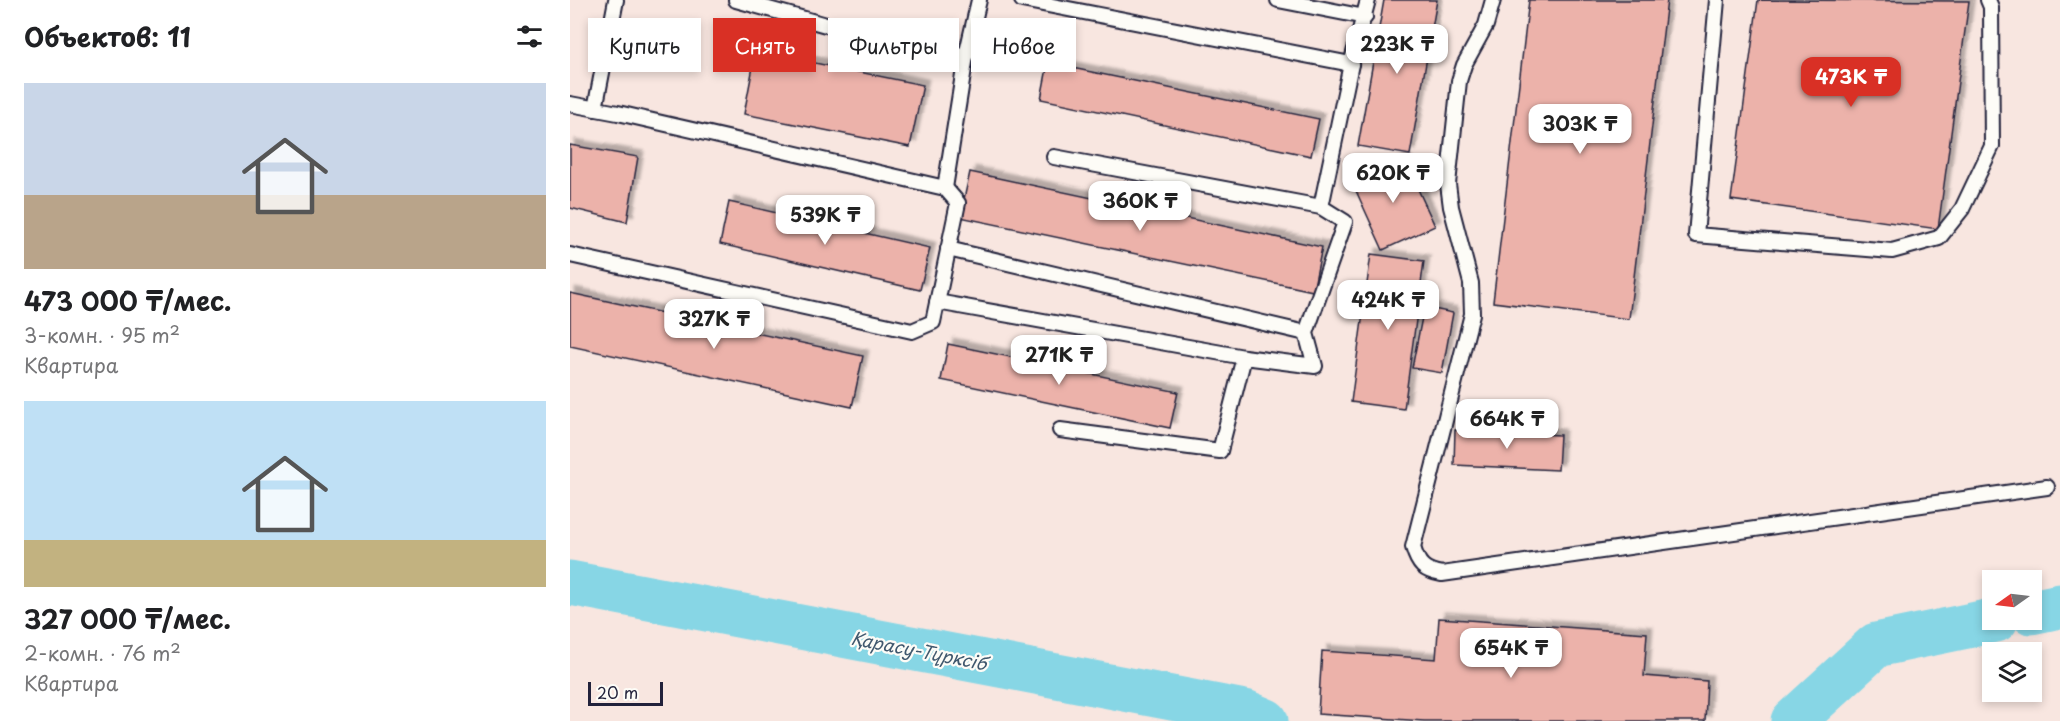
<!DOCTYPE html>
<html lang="ru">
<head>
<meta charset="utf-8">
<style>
  body { margin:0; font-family:"Playpen Sans",sans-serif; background:#f2f2f2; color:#202124; height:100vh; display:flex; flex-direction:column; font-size:22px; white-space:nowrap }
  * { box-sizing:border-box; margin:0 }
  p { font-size:20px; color:#757577 }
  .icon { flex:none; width:33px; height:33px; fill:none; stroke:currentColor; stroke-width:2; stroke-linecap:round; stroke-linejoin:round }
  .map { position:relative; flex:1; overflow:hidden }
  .details { display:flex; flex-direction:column; background:#fff; width:570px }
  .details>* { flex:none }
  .top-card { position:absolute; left:18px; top:18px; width:570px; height:54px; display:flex; gap:12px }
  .needle { width:39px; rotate:256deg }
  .controls { position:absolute; left:1412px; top:570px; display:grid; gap:12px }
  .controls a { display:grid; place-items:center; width:60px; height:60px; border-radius:0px; background:#fff; box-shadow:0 3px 9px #0003; font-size:30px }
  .scale { position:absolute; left:18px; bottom:15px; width:75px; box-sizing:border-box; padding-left:6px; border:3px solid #22223b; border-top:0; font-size:16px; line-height:21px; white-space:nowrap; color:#22223b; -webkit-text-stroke:4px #fdfcf7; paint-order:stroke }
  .price { position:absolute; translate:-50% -51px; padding:0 14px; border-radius:12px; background:#fff; color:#222; font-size:20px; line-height:39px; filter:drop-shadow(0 2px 3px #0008) }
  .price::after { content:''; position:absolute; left:50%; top:36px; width:18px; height:14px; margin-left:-9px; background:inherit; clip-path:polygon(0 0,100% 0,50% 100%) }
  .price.current { background:#d93025; color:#fff }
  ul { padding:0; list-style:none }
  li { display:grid; align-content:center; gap:12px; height:318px; padding:0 24px }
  li span { display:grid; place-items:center; height:186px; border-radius:0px; color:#555 }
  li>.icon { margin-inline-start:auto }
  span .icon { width:108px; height:108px; fill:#fffc; stroke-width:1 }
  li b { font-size:26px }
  h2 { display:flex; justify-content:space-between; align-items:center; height:72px; padding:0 24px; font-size:26px }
  .chip { padding:0 21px; border-radius:0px; background:#fff; box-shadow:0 3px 9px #0003; font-size:21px; line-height:54px }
  .chip.current { background:#d93025; color:#fff }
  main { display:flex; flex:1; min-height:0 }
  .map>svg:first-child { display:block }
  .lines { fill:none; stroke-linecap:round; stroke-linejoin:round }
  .river { stroke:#87d6e5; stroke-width:45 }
  .building { fill:#ecb2aa; stroke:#22223b; stroke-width:1.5; filter:url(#shadow) }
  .service-casing { stroke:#22223b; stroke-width:18 }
  .service { stroke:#fdfcf7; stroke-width:14 }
  .labels { text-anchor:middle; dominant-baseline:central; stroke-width:4.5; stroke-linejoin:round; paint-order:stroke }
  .water-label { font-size:18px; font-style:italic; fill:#40586e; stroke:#fdfcf7 }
</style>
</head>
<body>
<main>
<section class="details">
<h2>Объектов: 11<svg class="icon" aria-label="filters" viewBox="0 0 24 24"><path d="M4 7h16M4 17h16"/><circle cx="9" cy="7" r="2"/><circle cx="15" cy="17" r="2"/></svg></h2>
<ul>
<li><span style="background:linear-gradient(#c9d6e8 60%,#b9a48a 0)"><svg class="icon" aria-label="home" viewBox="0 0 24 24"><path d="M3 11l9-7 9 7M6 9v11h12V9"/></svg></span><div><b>473 000 ₸/мес.</b><p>3-комн. · 95 m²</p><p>Квартира</p></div></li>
<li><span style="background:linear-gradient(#bfe0f5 75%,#c2b280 0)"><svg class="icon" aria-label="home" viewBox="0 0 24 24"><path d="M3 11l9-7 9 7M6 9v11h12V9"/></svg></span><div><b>327 000 ₸/мес.</b><p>2-комн. · 76 m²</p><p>Квартира</p></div></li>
</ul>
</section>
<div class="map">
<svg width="1490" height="721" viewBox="0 0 1490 721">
  <defs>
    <filter id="shadow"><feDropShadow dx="5.5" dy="-5.5" stdDeviation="1.5" flood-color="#0004"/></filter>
  </defs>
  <rect width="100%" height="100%" fill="#f8e6e0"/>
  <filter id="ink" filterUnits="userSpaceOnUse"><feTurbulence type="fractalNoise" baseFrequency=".0167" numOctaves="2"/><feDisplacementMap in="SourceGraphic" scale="12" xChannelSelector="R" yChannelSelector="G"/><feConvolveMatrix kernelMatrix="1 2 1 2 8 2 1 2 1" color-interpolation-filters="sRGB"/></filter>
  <g filter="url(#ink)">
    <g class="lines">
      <g class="river">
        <polyline points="0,583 675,712 696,721"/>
        <polyline points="1461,612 1490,606"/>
        <polyline points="1223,721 1306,645 1426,620"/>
      </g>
    </g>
    <g class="building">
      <polygon points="814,0 867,0 840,155 788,146"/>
      <polygon points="959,0 1097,0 1059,319 923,302"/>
      <polygon points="1188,0 1399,1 1368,229 1161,200"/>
      <polygon points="186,51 353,85 340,147 174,114"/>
      <polygon points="478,63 749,119 741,156 471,99"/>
      <polygon points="0,145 68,157 57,222 0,208"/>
      <polygon points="834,159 865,226 813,250 782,182"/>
      <polygon points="400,172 752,247 743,291 390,217"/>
      <polygon points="159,202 360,248 350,290 150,244"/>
      <polygon points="801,254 854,261 834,409 781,402"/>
      <polygon points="0,293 293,356 282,407 0,346"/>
      <polygon points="854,307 883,313 872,373 842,368"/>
      <polygon points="378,344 608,392 600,428 371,380"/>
      <polygon points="885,430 990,435 988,470 884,465"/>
      <polygon points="869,618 1077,633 1074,676 1137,681 1135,721 854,721 748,714 752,651 866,659"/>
    </g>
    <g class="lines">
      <defs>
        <g id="service">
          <polyline points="166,0 256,25 396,56 409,0"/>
          <polyline points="452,0 781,64"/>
          <polyline points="708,0 795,17"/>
          <path d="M923,0L916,25L894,65L889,81L878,184L881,207L901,283L902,314L843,547C848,565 854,571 872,574L1477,487"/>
          <polyline points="1147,0 1126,235 1322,251 1369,238 1392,209 1422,146 1421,7 1418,0"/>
          <polyline points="0,104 48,113 375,188 388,203 363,322 342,331 0,255"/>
          <polyline points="25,109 46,0"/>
          <polyline points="484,157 751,207"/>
          <polyline points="375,188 396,56"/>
          <polyline points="378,249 736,333"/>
          <polyline points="367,302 674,357"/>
          <polyline points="490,430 650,451 674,357 745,366 736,333 775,222 751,207 781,64 798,0"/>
        </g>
      </defs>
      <use href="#service" class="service-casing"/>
      <use href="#service" class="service"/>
    </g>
  </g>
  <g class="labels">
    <g class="water-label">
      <text transform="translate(349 650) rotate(11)">Қарасу-Түрксіб</text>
    </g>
  </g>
</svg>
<div class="controls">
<a><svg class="needle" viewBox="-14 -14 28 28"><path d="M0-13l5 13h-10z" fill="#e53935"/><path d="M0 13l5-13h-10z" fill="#757577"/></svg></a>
<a><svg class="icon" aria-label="layers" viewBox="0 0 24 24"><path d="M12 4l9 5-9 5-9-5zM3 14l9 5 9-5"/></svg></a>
</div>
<div class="scale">20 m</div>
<b class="price" style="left:827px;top:75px">223K ₸</b>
<b class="price current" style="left:1281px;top:108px">473K ₸</b>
<b class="price" style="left:1010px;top:155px">303K ₸</b>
<b class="price" style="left:823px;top:204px">620K ₸</b>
<b class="price" style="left:570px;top:232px">360K ₸</b>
<b class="price" style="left:255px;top:246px">539K ₸</b>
<b class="price" style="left:818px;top:331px">424K ₸</b>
<b class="price" style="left:144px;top:350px">327K ₸</b>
<b class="price" style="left:489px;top:386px">271K ₸</b>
<b class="price" style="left:937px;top:450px">664K ₸</b>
<b class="price" style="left:941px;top:679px">654K ₸</b>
<div class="top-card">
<a class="chip">Купить</a>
<a class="chip current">Снять</a>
<a class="chip">Фильтры</a>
<a class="chip">Новое</a>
</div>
</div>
</main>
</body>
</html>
